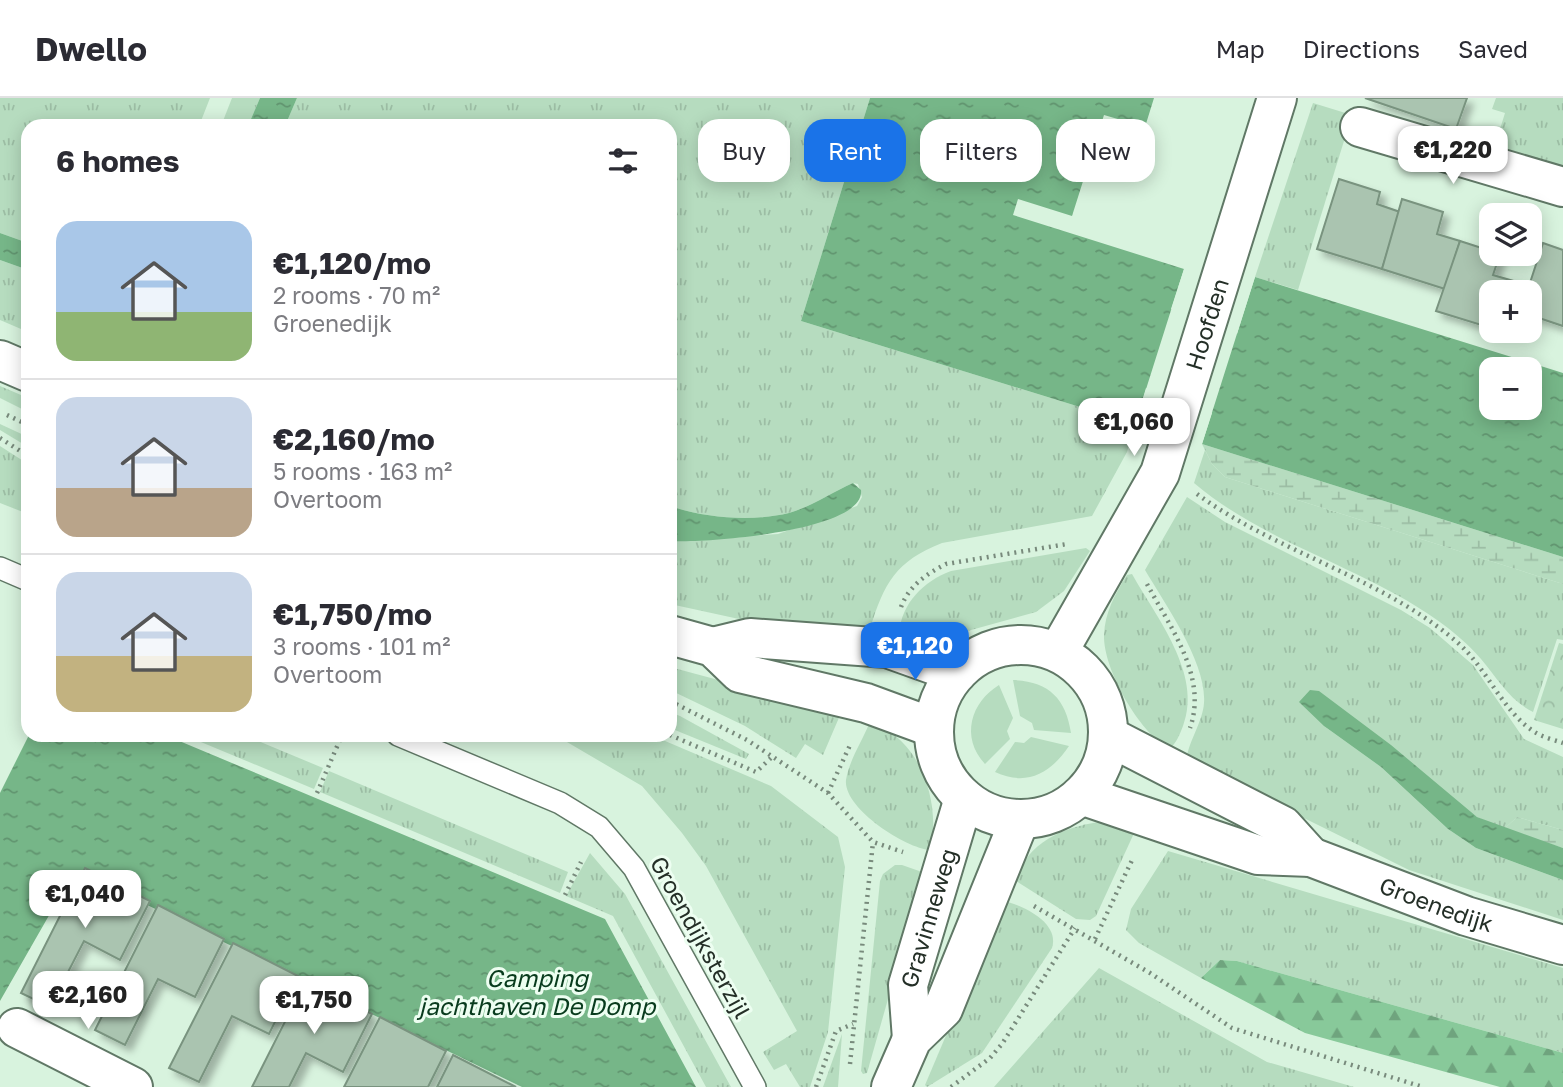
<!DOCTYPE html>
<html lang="en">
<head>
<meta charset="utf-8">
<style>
  body { margin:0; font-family:"Golos Text",sans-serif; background:#f2f2f3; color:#2b2b33; height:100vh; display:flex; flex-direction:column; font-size:26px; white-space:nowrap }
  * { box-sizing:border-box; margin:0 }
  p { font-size:23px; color:#7c7c81 }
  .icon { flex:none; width:38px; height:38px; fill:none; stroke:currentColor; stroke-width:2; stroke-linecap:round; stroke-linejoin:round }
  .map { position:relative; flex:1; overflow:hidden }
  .sheet { position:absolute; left:21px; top:21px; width:656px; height:623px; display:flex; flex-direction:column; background:#fff; border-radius:21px; box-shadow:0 4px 18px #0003 }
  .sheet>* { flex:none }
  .banner { position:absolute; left:698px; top:21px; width:665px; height:63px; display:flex; gap:14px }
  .tools { position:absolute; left:1479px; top:105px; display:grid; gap:14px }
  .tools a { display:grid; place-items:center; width:63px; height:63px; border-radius:14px; background:#fff; box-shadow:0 4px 18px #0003; font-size:35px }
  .price { position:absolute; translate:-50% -60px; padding:0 16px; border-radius:14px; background:#fff; color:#222; font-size:23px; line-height:46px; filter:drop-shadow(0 2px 4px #0008) }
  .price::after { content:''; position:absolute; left:50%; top:42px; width:21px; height:16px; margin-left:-10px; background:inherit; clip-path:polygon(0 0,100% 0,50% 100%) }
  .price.selected { background:#1a73e8; color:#fff }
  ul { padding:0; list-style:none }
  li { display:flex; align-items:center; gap:21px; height:175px; padding:0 35px }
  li+li { border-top:2px solid #e1e1e2 }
  li span { display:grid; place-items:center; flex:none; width:196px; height:140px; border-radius:21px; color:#555 }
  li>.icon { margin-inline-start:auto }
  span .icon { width:84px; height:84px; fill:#fffc; stroke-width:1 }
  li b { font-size:30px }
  h2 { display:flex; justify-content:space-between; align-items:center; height:84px; padding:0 35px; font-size:30px }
  .pill { padding:0 24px; border-radius:21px; background:#fff; box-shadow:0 4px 18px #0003; font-size:24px; line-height:63px }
  .pill.selected { background:#1a73e8; color:#fff }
  header { display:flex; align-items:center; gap:42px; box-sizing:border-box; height:98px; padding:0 35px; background:#fff; border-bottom:2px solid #e1e1e2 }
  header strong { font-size:33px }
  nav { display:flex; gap:38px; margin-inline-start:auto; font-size:24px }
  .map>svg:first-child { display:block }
  .grass { fill:url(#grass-tufts) }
  .forest { fill:url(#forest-firs) }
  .wetland { fill:url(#wetland-marsh) }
  .park { fill:url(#park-crowns) }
  .garden { fill:#b6dcbf }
  .water { fill:url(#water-ripples); fill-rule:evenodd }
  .pier { fill:#d8f3de }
  .building { fill:#aac4b0; stroke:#79937f; stroke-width:2; filter:url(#shadow) }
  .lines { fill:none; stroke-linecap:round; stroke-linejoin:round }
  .lane-casing { stroke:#607866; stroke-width:24 }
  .street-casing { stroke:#607866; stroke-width:42 }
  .secondary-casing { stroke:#607866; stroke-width:42 }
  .path { stroke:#788a7c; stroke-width:4.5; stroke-dasharray:2 5; stroke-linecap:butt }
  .lane { stroke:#fff; stroke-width:21 }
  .street { stroke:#fff; stroke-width:38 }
  .secondary { stroke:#fff; stroke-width:38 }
  .labels { text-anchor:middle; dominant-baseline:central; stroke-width:6; stroke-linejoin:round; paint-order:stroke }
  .street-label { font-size:23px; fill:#242f27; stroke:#edfef1 }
  .water-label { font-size:24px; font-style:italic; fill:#083b1d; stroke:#edfef1 }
</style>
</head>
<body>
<header>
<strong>Dwello</strong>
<nav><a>Map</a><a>Directions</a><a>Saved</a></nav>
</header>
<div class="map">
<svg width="1563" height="989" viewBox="0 0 1563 989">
  <defs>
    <pattern id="grass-tufts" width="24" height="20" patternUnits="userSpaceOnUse" patternTransform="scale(1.75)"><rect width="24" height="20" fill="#b6dcbf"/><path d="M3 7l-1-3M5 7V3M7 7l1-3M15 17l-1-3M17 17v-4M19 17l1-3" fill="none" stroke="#9cbda4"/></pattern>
    <pattern id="forest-firs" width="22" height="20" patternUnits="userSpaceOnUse" patternTransform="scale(1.75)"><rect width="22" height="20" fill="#88c99a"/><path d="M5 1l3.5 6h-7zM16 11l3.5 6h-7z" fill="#6fa47e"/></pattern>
    <pattern id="wetland-marsh" width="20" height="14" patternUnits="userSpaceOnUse" patternTransform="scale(1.75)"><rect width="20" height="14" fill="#b6dcbf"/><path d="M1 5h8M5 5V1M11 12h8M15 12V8" fill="none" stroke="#9cbda4"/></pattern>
    <pattern id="park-crowns" width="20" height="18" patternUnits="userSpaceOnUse" patternTransform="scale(1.75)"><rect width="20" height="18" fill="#b6dcbf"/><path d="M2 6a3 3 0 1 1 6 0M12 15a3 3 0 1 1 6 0" fill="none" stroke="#9cbda4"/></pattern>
    <pattern id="water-ripples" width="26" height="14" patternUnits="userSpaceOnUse" patternTransform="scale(1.75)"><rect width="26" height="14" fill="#76b688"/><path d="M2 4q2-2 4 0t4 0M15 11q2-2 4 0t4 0" fill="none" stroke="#61946f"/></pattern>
    <filter id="shadow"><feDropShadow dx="6" dy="6" stdDeviation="3.5" flood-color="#0004"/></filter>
  </defs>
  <rect width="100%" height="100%" fill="#d8f3de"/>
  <g class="grass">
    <polygon points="0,0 210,0 199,28 28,28 28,145 0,135"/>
    <polygon points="232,0 260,0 248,28 221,28"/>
    <path d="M297,0H870L801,223L1135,326L1127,354L1092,418L942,445C896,463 884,485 870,531L739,521L670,506V443L778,436L857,408L862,399L858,386L853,385C833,394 810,409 789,415C752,424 705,420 670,408V28H285Z"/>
    <polygon points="1496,0 1563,0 1563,69 1495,47 1505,15 1492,11"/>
    <polygon points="1313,5 1352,17 1298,192 1255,179"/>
    <polygon points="0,162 28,172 28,234 0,222"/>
    <polygon points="0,288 28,300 28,314 0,300"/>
    <polygon points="0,326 28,339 28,349 0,332"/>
    <polygon points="0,348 28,366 28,416 0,405"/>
    <path d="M1205,352L1212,366L1225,379L1563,486V542L1557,541L1533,614C1509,602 1498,581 1481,561C1468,546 1454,534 1437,522C1361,468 1266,446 1194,385Z"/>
    <path d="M1187,399L1225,424L1401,512L1430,530L1473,567L1524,641L1563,659V732L1517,719L1504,731L1477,719L1324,628L1381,669L1448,731L1476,750L1563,782V822L1409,772L1187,662C1186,648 1203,624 1204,605C1207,565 1165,506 1145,472Z"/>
    <path d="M1086,450L1090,453L1064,493L1036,514L935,542L899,536C901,505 924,483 951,473Z"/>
    <path d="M1132,476C1156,519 1203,576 1183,628C1180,636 1176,646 1169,651C1139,634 1103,571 1104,537C1105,514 1115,496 1127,477Z"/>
    <polygon points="670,569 841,615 823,657 805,646 796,660 745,628 670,592"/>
    <polygon points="670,614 680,618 749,656 746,661 670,630"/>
    <path d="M869,626C920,636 942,707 930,752C905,750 843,710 846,682C849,663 862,643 869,626Z"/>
    <polygon points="184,637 244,637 323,670 314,691"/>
    <polygon points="555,637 651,637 771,688 838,739 845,769 828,934 810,989 800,989 786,966 774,972 763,954 797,933 706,768 682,735 642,688"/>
    <polygon points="329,673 568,774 560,795 320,694"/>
    <path d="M1100,724L1120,726L1135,733L1096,818L1090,822L1076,821L1016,783C1026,744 1064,729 1100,724Z"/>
    <polygon points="1168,753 1563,870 1563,955 1237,863 1220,862 1201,880 1139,845 1126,832 1131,811"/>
    <polygon points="590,755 625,796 731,989 706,989 613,818 566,798"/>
    <polygon points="895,767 902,767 922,774 923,778 867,975 863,976 861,973 880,783 883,776"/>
    <path d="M1003,803C1023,807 1060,825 1052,850L982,955L927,989L925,987Z"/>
    <polygon points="1099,870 1267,964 1354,989 994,989"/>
    <polygon points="842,936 838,989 823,989"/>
  </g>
  <polygon class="forest" points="1220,862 1237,863 1563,955 1563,989 1500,989 1305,935 1201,880"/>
  <g class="wetland">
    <polygon points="1202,346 1563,459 1563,486 1225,379 1212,366"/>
    <polygon points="1517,719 1563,732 1563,750 1504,731"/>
  </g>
  <polygon class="park" points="1559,545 1563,546 1563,631 1534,622"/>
  <g class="garden">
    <path d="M1013,582C1048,583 1066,600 1071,635L1034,632L1032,625L1020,618Z"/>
    <path d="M999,587L1013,620L1007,633L1010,641L985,666C960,639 971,604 999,587Z"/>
    <path d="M1031,639L1069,648C1051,675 1027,689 995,674L1015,644L1024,645Z"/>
  </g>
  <g class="water">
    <polygon points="260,0 297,0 285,28 248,28"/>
    <path d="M870,0H1154L1145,29L1104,17L1072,118L1018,101L1013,117L1184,171L1171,211L1237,236L1255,179L1563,275V459L1202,346L1212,315L1146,290L1135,326L801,223ZM1491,271H1530V310H1491Z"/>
    <polygon points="0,135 28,145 28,172 0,162"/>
    <path d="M853,385L861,392C866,434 701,445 670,443V408C705,420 752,424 789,415C810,409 833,394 853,385Z"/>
    <polygon points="1310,592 1319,593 1391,647 1477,719 1563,750 1563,782 1476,750 1448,731 1381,669 1324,628 1299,604"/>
    <polygon points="29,637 165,637 605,821 696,989 522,989 75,772 0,903 0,695"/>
  </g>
  <polygon class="pier" points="1184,171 1187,172 1176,209 1235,232 1252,178 1255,179 1202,346 1199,345 1208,318 1149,294 1139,327 1135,326"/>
  <g class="building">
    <polygon points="1365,0 1467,0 1456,31"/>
    <polygon points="1339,81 1380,94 1377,106 1400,114 1382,171 1317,151"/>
    <polygon points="1402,101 1443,114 1437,136 1460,143 1445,191 1382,171"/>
    <polygon points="1460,143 1491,153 1491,156 1500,156 1493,177 1517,184 1514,194 1491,194 1491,230 1436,213"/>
    <polygon points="1543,145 1563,152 1563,228 1530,217 1527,194"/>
    <polygon points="85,770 150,803 120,862 84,843 50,909 21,895 63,812 53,807 68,779 78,784"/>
    <polygon points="158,807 224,841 195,899 158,881 125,947 95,932"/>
    <polygon points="233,845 298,878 269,936 232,918 199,984 169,970"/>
    <polygon points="306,882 372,916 343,974 306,955 289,989 252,989"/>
    <polygon points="380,919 446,953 428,989 344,989"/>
    <polygon points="453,957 516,989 437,989"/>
  </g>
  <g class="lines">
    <defs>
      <g id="lane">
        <polyline points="0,470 28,482"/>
        <polyline points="398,637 560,705 599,729 634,770 755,989"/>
      </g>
      <g id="street">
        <polyline points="1360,29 1563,89"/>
        <path id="s1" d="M1058,554L1160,375L1277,0"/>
        <polyline points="17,930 133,989"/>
        <path id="s2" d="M912,941L908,887L964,700"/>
        <polyline points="891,989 912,941 943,911 1020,721"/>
      </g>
      <g id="secondary">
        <polyline points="0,262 28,274"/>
        <polyline points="670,537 713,549 740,575 866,605 934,630"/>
        <circle cx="1021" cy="634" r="87"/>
        <polyline points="713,549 750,540 887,550 957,575"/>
        <polyline points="1108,638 1283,728 1311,759"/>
        <path id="s3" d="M1081,697L1258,757L1311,759L1466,818L1563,847"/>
      </g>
    </defs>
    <use href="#lane" class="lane-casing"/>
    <use href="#street" class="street-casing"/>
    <use href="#secondary" class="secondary-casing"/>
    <g class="path">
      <polyline points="7,317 28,327"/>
      <polyline points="0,340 28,358"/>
      <path d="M1197,396C1278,455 1381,479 1457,544C1487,570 1501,611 1533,633C1542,639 1554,642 1563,645"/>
      <path d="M1147,486C1170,529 1208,579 1190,630"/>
      <path d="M901,509C909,488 926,476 946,466L1067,446"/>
      <polyline points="670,603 747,642 828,695 873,744 903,754"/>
      <polyline points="670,637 756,674 772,659"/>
      <polyline points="317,695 342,637"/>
      <polyline points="828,695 851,645"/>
      <polyline points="565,797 581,764"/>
      <polyline points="1034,808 1150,875 1232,930 1423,989"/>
      <polyline points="1095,841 1133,760"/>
      <polyline points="850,966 873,744"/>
      <polyline points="816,989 836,933 853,926"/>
      <polyline points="951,989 990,960 1002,946 1075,830"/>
    </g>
    <use href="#lane" class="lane"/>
    <use href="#street" class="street"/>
    <use href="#secondary" class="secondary"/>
  </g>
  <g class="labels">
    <g class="street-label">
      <text stroke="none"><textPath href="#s1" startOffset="362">Hoofden</textPath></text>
      <text stroke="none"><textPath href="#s3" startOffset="374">Groenedijk</textPath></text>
      <text stroke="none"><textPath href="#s2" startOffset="124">Gravinneweg</textPath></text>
      <text transform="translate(701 839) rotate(61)">Groendijksterzijl</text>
    </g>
    <g class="water-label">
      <text x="537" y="879">Camping<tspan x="537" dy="28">jachthaven De Domp</tspan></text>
    </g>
  </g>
</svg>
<div class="tools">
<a><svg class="icon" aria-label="layers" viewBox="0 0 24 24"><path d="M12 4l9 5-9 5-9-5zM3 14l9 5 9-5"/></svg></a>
<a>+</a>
<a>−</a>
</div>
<b class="price" style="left:1453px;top:88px">€1,220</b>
<b class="price" style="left:1134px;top:360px">€1,060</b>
<b class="price selected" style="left:915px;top:584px">€1,120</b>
<b class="price" style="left:85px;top:832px">€1,040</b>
<b class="price" style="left:88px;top:933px">€2,160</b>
<b class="price" style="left:314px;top:938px">€1,750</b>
<div class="banner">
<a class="pill">Buy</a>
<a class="pill selected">Rent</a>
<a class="pill">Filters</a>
<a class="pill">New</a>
</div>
<section class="sheet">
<h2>6 homes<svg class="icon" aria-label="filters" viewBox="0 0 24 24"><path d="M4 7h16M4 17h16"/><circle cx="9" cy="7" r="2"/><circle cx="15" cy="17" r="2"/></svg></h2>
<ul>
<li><span style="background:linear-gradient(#a9c7e8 65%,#8fb573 0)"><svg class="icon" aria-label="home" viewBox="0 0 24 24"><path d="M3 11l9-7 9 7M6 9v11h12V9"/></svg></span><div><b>€1,120/mo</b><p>2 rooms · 70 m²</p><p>Groenedijk</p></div></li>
<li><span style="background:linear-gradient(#c9d6e8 65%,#b9a48a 0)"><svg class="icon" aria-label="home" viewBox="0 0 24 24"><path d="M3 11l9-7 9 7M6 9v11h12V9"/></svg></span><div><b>€2,160/mo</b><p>5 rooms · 163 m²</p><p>Overtoom</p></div></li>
<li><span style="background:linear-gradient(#c9d6e8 60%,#c2b280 0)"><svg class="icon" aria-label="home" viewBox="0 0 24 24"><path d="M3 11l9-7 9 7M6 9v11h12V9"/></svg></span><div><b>€1,750/mo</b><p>3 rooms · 101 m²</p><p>Overtoom</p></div></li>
</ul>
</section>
</div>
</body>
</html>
